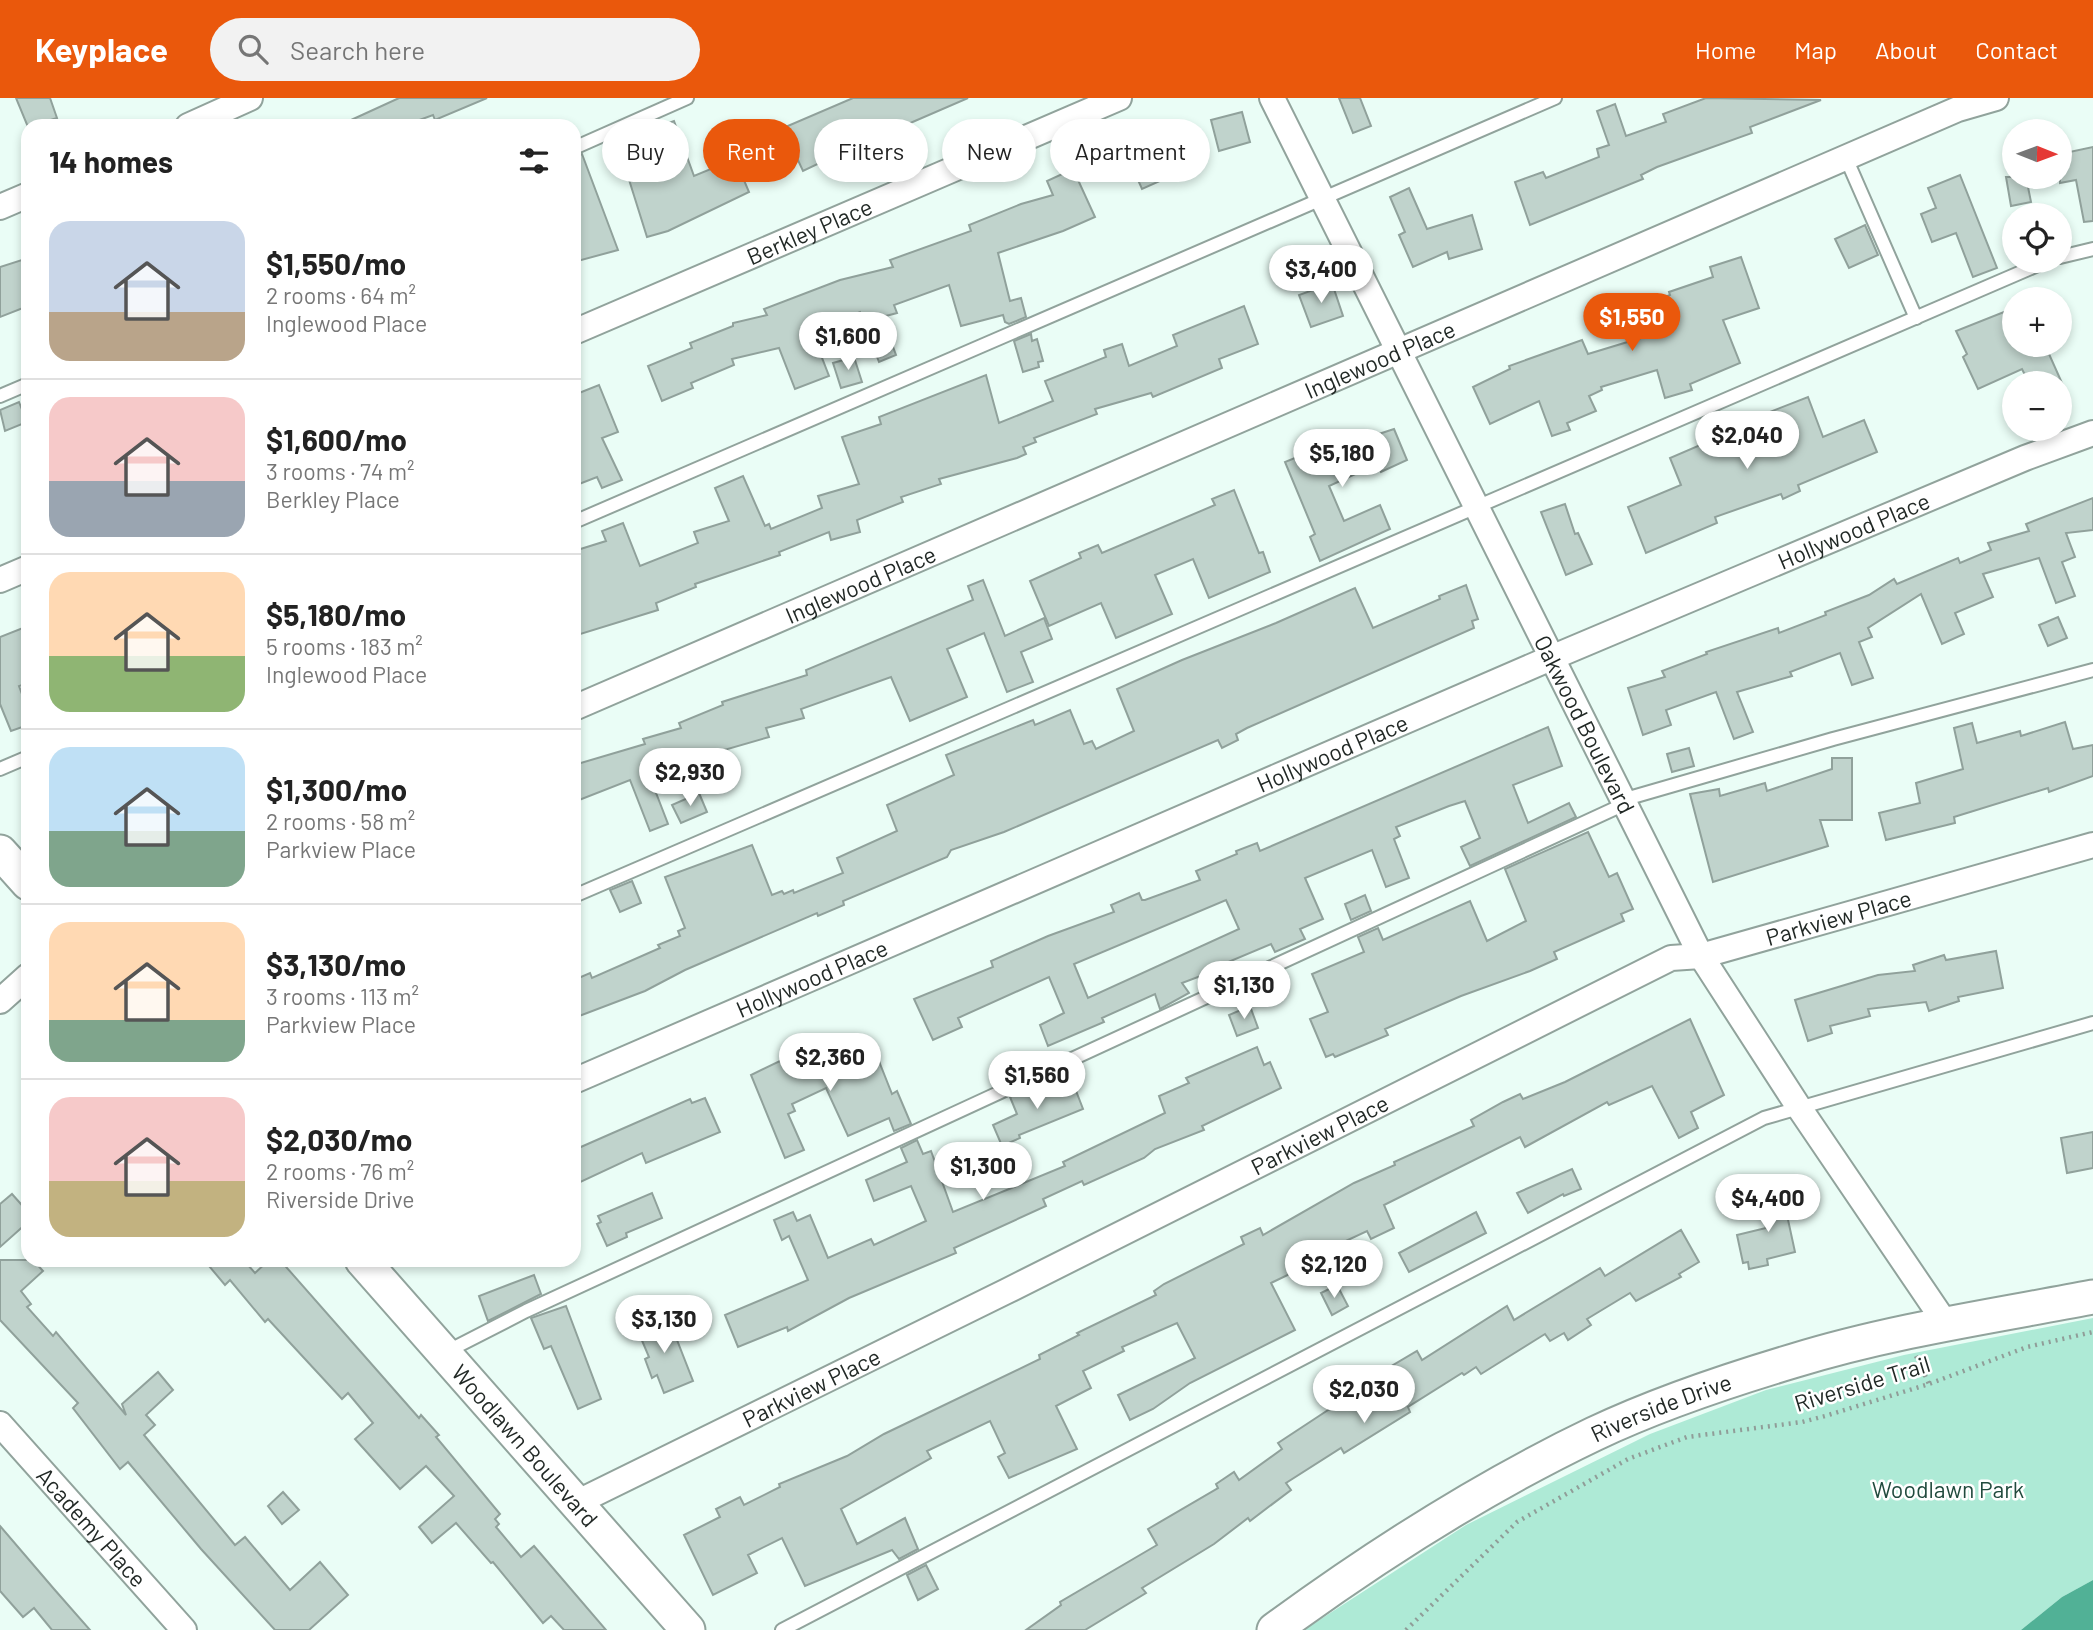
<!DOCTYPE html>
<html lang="en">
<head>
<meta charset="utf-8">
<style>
  body { margin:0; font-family:Barlow,sans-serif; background:#f2f2f2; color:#222; height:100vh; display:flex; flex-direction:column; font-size:26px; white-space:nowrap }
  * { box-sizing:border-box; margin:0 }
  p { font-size:23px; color:#767676 }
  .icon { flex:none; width:38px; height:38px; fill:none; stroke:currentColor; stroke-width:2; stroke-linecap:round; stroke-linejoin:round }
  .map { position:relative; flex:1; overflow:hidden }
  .sheet { position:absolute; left:21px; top:21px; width:560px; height:1148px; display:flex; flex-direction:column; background:#fff; border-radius:21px; box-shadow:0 4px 10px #0003 }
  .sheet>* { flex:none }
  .top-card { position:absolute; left:602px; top:21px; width:665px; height:63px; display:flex; gap:14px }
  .needle { width:46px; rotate:91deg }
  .tools { position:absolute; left:2002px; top:21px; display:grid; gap:14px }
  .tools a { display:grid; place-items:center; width:70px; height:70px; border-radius:50%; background:#fff; box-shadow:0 4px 10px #0003; font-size:35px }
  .price { position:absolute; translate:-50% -60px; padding:0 16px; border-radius:24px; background:#fff; color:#222; font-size:23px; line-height:46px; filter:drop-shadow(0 2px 4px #0008) }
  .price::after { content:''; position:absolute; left:50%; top:42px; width:21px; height:16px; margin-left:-10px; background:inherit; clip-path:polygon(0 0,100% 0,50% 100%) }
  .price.on { background:#ea580c; color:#fff }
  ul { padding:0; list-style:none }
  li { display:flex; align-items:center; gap:21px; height:175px; padding:0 28px }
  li+li { border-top:2px solid #e0e0e0 }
  li span { display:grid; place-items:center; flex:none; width:196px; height:140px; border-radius:21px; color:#555 }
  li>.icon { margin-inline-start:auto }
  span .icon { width:84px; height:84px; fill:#fffc; stroke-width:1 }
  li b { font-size:30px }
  h2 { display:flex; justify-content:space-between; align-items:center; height:84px; padding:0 28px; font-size:30px }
  .chip { padding:0 24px; border-radius:32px; background:#fff; box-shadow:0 4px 10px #0003; font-size:24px; line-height:63px }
  .chip.on { background:#ea580c; color:#fff }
  header { display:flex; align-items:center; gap:42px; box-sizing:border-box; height:98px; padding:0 35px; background:#ea580c; color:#fff }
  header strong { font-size:33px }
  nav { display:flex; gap:38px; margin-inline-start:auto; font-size:24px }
  .search { width:490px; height:63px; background:#f2f2f2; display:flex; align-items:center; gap:18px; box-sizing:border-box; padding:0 24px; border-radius:38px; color:#767676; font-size:26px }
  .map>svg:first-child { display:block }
  .green { fill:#aeead6 }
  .water { fill:#51b196 }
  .building { fill:#c0d3cc; stroke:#90a19b; stroke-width:2; fill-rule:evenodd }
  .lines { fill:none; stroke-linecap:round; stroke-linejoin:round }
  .lane-casing { stroke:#91a39c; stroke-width:16 }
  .street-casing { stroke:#91a39c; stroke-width:28 }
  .secondary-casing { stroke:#91a39c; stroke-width:37 }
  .path { stroke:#909d98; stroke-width:4.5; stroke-dasharray:2 5; stroke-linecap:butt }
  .lane { stroke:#fff; stroke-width:12 }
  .street { stroke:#fff; stroke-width:24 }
  .secondary { stroke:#fff; stroke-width:33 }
  .labels { text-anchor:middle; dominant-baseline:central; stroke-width:5; stroke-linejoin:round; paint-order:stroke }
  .street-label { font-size:23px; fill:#222926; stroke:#fff }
  .park-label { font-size:23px; fill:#214b3e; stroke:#fff }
</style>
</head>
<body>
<header>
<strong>Keyplace</strong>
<div class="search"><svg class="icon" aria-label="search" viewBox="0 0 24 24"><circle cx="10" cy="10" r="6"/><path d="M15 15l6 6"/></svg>Search here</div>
<nav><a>Home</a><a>Map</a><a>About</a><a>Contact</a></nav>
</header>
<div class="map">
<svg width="2093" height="1532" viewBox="0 0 2093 1532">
  <rect width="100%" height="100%" fill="#eafdf6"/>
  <polygon class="green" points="2093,1220 2093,1482 2062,1499 2021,1532 1304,1532 1466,1427 1650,1336 1766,1292 1904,1257"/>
  <polygon class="water" points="2093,1482 2093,1532 2021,1532 2062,1499"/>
  <g class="building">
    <polygon points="16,0 50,0 57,20 28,29"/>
    <polygon points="399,0 487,0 435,22 433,17 403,28 338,28"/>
    <polygon points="853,0 968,0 908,26 868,38 870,41 803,73 783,30"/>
    <polygon points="1339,0 1360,0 1371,28 1353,35"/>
    <polygon points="1706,0 1821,2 1750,29 1752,35 1657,69 1641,77 1643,81 1530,127 1515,84 1543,74 1546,80 1599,59 1597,51 1609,47 1597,13 1615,6 1626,38 1666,24 1663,16"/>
    <polygon points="1242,14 1250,44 1219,53 1211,22"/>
    <polygon points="674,23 694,78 735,61 749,94 668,133 647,139 620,53 656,42 652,31"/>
    <polygon points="1156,42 1171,78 1142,91 1126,55"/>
    <polygon points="2093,49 2093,123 2084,124 2076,82 2060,85 2060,56"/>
    <polygon points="582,56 618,152 574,164 574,59"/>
    <polygon points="1073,71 1095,119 1063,133 998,155 1010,203 1021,200 1026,219 1009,226 1005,224 1003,217 961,228 949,187 894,207 897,215 882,219 896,257 879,264 860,214 812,234 829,278 795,291 779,250 732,261 734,267 691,285 693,290 662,303 648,268 692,250 690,245 733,228 733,225 767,217 764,211 840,182 893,169 890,162 971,133 969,127 1021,106 1053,97 1047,83"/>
    <polygon points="1960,77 1997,170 1973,179 1956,135 1932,144 1921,116 1936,110 1928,90"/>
    <polygon points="2006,79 2026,79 2031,104 2011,108"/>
    <polygon points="1409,90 1427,131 1472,117 1482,151 1449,161 1447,154 1413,169 1399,137 1405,134 1390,99"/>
    <polygon points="1865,127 1878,157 1849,170 1835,141"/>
    <polygon points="1741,159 1759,210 1723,222 1740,265 1690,286 1692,292 1665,300 1657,272 1601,289 1602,292 1589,298 1596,313 1567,325 1570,332 1552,338 1539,303 1490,326 1473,289 1510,271 1509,268 1582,242 1588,256 1644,239 1633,213 1670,197 1669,194 1713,179 1710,169"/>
    <polygon points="28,160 28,208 0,219 0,169"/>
    <polygon points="1332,185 1343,218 1311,229 1299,197"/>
    <polygon points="1244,208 1258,246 1219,261 1222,270 1153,299 1151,295 1095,311 1097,316 1034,340 1036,344 1023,349 1026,356 1017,360 939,381 941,386 901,399 903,404 857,422 860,434 831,442 829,434 779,454 780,457 695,486 696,489 656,505 658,512 574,538 574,453 606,443 602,433 623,425 640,468 698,445 694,434 729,423 715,390 743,378 765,428 769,426 771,431 822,410 818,398 859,386 842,339 881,326 879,319 986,277 999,325 1053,303 1045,283 1106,259 1104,252 1122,246 1129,268 1177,248 1173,237"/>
    <polygon points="2014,210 2014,247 2045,247 2062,285 2029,285 2022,271 1978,291 1963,259 1967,256 1956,233"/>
    <polygon points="1031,236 1032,243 1037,241 1043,263 1038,264 1039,269 1023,274 1014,243"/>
    <polygon points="854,259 862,284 841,290 833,265"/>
    <polygon points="599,287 618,334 602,340 622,382 602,390 597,379 574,388 574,297"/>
    <polygon points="1808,299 1823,339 1864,322 1877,354 1798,387 1800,393 1783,401 1781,396 1715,419 1717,425 1646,455 1628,409 1681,387 1670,360 1740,330 1739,326"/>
    <polygon points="19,304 27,324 5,333 0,312"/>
    <polygon points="1394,331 1407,362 1381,374 1377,366 1329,388 1344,423 1380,407 1390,431 1320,463 1310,439 1315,436 1285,364 1351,337 1357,343"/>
    <polygon points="1234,392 1259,455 1263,454 1270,474 1209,500 1193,461 1155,477 1172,516 1116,540 1101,505 1049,528 1030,483 1081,460 1079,455 1098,447 1102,455 1215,407 1212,401"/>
    <polygon points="2093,400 2093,432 2066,435 2075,459 2062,464 2075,498 2056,505 2039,460 1983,476 1993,499 1955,515 1964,536 1942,546 1921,496 1868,530 1872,539 1859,544 1873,580 1852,587 1840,555 1790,574 1792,578 1737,594 1753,634 1734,641 1716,594 1666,612 1671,627 1643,637 1628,590 1665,579 1662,573 1707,556 1706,554 1778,530 1779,535 1826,517 1825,514 1869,497 1894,481 1897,486 1958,460 1960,465 1991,452 1988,445 2029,433 2026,426"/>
    <polygon points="1565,406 1575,436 1578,435 1592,466 1566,477 1541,414"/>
    <polygon points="983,482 1005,538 1044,520 1052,541 1021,554 1033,584 1007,594 984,535 947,551 967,599 910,623 891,579 801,611 804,620 766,630 769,639 648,674 668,726 650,733 630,682 574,704 574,667 645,646 643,641 681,630 679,625 723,607 722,604 807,577 806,572 973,502 968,488"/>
    <polygon points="1466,487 1478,521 1472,523 1474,530 1247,630 1236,636 1238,642 1222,650 1218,642 1004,734 951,752 947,759 843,803 844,807 818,818 817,815 685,872 645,893 574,920 574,882 590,875 592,880 660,850 658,847 680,838 678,833 685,830 665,779 752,747 772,797 782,793 784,796 793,792 794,795 843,775 837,760 897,733 887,707 954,677 946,657 1033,622 1035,627 1070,612 1084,646 1092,643 1096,651 1134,633 1117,591 1182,562 1276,525 1355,490 1373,530 1440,501 1439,498"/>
    <polygon points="2058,519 2067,540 2048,548 2039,527"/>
    <polygon points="28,528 28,585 19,588 28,612 28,627 11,633 0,606 0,539"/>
    <polygon points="2065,624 2073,651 2093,647 2093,678 2049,694 2048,690 1954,719 1955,725 1886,742 1879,715 1920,705 1916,685 1963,671 1954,630 1972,625 1977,645 2020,633 2021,638"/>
    <path d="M1548,629L1562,668L1513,687L1528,725L1569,705L1576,719L1470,768L1461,749L1480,740L1465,703L1449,708L1396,729L1400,738L1394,741L1409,780L1386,789L1372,752L1305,780L1323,821L1300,831L1305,841L1275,854L1271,846L1221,867L1222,870L1182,885L1189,895L1160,911L1155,896L1102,920L1104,924L1048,948L1040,927L1064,915L1049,879L958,920L962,929L933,942L914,901L993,869L991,863L1048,838L1114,814L1111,807L1139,795L1142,802H1145L1200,782L1196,773L1237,756L1236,753L1257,745L1260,753ZM1226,802L1239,831L1088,900L1074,866Z"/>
    <polygon points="1689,650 1694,668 1672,674 1667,656"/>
    <polygon points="1832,660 1852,660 1852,722 1820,722 1828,748 1713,784 1690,696 1719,691 1720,698 1765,685 1767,693 1832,671"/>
    <polygon points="699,695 707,714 681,725 672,707"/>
    <polygon points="1588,734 1609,779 1617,775 1633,811 1621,816 1624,823 1554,854 1557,861 1530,873 1461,898 1385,931 1388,937 1335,959 1333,956 1326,959 1310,921 1328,914 1312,876 1364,854 1358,839 1378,830 1383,842 1470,803 1487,843 1526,823 1505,771"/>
    <polygon points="632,783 641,805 620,814 610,792"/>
    <polygon points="1365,797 1371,813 1351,822 1345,806"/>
    <polygon points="1996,853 2003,890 1958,899 1959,903 1929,913 1926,904 1868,911 1870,918 1830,928 1832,935 1808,943 1795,902 1878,877 1915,873 1913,867 1944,857 1946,862"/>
    <polygon points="1250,908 1258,930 1237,938 1229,917"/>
    <polygon points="1690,921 1724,997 1691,1014 1698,1030 1679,1040 1652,988 1609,1007 1607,1004 1525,1049 1520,1039 1384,1107 1394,1130 1371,1141 1367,1133 1320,1155 1323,1160 1271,1185 1295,1232 1190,1285 1153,1311 1130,1322 1118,1297 1195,1260 1177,1225 1122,1249 1124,1253 1083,1273 1091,1290 1056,1308 1077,1351 1009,1380 998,1359 1005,1355 990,1323 927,1353 931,1360 841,1411 857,1446 905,1420 918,1451 899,1461 892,1452 805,1488 782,1440 748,1457 757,1475 713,1497 684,1437 720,1419 716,1411 740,1399 744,1407 780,1389 779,1386 847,1358 884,1336 1040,1261 1039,1257 1079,1237 1077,1235 1156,1197 1154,1193 1164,1186 1244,1146 1241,1139 1260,1130 1263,1137 1354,1085 1395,1067 1394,1064 1474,1028 1471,1022 1503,1004 1520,996 1523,1001 1565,984"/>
    <polygon points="871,943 892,996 897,993 911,1026 894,1033 889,1020 848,1038 826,990 792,1006 795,1013 788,1016 804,1052 785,1060 751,977 784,961 789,970 830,953 832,958"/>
    <polygon points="1257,949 1264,967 1270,964 1281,990 1202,1028 1204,1032 1155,1051 1144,1060 1084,1087 1082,1083 1043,1101 1046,1108 954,1150 956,1155 849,1200 788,1233 787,1229 738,1249 725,1217 808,1182 789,1138 782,1142 774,1122 793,1114 797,1123 810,1117 828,1160 871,1141 874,1147 926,1123 911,1088 874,1103 866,1082 907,1064 901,1050 917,1042 923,1056 931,1053 953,1114 1065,1068 1063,1064 1165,1015 1159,998 1189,985 1186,980"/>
    <polygon points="1073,985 1083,1011 1019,1037 1020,1040 1002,1048 993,1027 1017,1016 1010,999 1037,987 1042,998"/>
    <polygon points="705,1000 720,1034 646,1065 642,1055 574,1087 574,1052 690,1001 692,1005"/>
    <polygon points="2093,1034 2093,1070 2067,1075 2061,1040"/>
    <polygon points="1572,1071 1581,1091 1564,1098 1563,1096 1528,1115 1517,1095"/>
    <polygon points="1782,1094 1795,1154 1767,1161 1768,1167 1749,1171 1748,1164 1743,1165 1737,1137 1766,1130 1760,1098"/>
    <polygon points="652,1095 662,1120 626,1135 627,1139 607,1148 597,1126 601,1124 598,1118"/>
    <polygon points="12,1096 28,1114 28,1124 0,1149 0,1106"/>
    <polygon points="1476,1114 1486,1135 1409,1174 1399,1155"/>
    <polygon points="1681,1132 1699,1164 1679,1176 1681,1179 1636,1203 1630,1195 1587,1221 1591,1227 1568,1242 1564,1235 1550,1243 1545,1236 1481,1276 1476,1269 1464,1277 1462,1275 1408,1309 1410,1314 1344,1355 1341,1350 1286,1385 1291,1392 1250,1423 1248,1420 1214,1446 1142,1490 1146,1495 1085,1532 1026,1532 1061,1507 1060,1504 1157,1447 1148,1431 1218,1390 1216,1386 1234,1374 1239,1382 1282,1351 1278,1345 1363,1289 1361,1286 1417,1253 1422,1262 1507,1208 1514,1222 1600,1170 1605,1178"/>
    <polygon points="0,1162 33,1162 43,1173 21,1193 31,1206 27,1209 53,1238 56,1234 126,1317 122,1306 158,1274 173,1292 146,1317 155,1327 144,1337 235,1447 245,1439 290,1492 320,1464 348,1497 309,1532 275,1532 201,1451 128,1364 120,1371 73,1310 78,1305 0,1222"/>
    <polygon points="204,1162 254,1162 248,1167 255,1175 269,1162 280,1162 419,1320 421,1317 439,1337 436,1339 500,1416 495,1421 499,1426 496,1429 521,1459 534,1448 606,1532 564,1532 551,1518 543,1525 493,1464 491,1465 456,1425 432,1445 419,1429 454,1398 426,1368 400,1391 355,1341 373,1325 348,1295 342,1301 268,1221 265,1224 230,1182 225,1187"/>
    <polygon points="534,1177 541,1196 488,1223 479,1198"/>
    <polygon points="1337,1187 1348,1208 1332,1217 1321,1195"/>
    <polygon points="566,1208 601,1301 578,1311 551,1248 544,1251 531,1220"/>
    <polygon points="659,1216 668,1239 675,1237 693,1283 664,1295 657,1277 652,1280 645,1261 649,1259 635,1226"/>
    <polygon points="283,1394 299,1412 282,1426 268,1408"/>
    <polygon points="0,1428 54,1491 90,1532 52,1532 34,1510 23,1519 0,1493"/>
    <polygon points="926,1467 938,1491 918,1502 907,1477"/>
  </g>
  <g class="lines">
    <defs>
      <g id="lane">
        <polyline points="574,50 687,0"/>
        <polyline points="1846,60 1916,220"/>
        <polyline points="2060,159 2093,151"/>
        <polyline points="0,298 28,286"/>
        <polyline points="574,424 1555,0"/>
        <polyline points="0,671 28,659"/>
        <polyline points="574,798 2047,163"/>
        <polyline points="446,1254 526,1213 1616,710 1629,700 1833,641 2093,572"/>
        <polyline points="782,1532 1764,1020 2093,925"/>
      </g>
      <g id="street">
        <path id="s1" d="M1272,0L1701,858L1798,1008L1946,1226"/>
        <polyline points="188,28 250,0"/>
        <polyline points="0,109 28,97"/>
        <path id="s2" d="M574,234L1119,0"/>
        <polyline points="0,482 28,470"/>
        <path id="s3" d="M574,610C1036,411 1496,210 1958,11L1996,0"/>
        <polyline points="0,903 28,878"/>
        <path id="s4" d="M574,983L1551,560L2025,360L2093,335"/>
        <path id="s5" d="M0,1326L184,1532"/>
        <path id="s6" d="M576,1405L1007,1193L1671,860L1701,858L2093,747"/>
      </g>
      <g id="secondary">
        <polyline points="0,754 28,785"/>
        <path id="s7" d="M362,1162L688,1532"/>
        <path id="s8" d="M1274,1532C1375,1458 1481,1390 1594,1336C1657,1306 1726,1283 1793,1263C1890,1233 1993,1218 2093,1199"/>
      </g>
    </defs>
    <use href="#lane" class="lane-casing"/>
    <use href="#street" class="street-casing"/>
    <use href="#secondary" class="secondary-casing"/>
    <g class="path">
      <polyline points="1916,1258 1929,1286"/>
      <polyline points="1406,1532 1517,1424 1628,1361 1687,1339 1802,1324 1825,1318 1929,1286 2027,1249 2093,1234"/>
    </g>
    <use href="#lane" class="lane"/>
    <use href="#street" class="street"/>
    <use href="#secondary" class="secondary"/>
  </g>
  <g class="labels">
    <g class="street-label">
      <text stroke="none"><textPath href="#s2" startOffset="256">Berkley Place</textPath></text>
      <text stroke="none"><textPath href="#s3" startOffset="878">Inglewood Place</textPath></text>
      <text stroke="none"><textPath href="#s4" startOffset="1393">Hollywood Place</textPath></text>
      <text stroke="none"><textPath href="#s3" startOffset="312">Inglewood Place</textPath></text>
      <text stroke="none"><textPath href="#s1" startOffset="700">Oakwood Boulevard</textPath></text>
      <text stroke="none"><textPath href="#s4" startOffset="826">Hollywood Place</textPath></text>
      <text stroke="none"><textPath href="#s6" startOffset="1396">Parkview Place</textPath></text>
      <text stroke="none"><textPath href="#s4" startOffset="259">Hollywood Place</textPath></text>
      <text stroke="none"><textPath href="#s6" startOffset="830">Parkview Place</textPath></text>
      <text transform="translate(1862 1285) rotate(-17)">Riverside Trail</text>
      <text stroke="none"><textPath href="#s6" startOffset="262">Parkview Place</textPath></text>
      <text stroke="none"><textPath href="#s8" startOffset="448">Riverside Drive</textPath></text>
      <text stroke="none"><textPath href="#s7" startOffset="247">Woodlawn Boulevard</textPath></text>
      <text stroke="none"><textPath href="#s5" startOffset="138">Academy Place</textPath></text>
    </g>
    <g class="park-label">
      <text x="1948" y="1391">Woodlawn Park</text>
    </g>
  </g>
</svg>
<div class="tools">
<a><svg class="needle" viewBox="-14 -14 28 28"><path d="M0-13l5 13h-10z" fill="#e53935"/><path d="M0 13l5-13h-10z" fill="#767676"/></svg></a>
<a><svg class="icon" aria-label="locate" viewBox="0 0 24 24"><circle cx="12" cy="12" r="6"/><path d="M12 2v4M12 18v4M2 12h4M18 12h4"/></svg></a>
<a>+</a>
<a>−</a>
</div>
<b class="price" style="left:1321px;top:207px">$3,400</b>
<b class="price on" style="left:1632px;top:255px">$1,550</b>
<b class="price" style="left:848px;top:274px">$1,600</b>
<b class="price" style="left:1747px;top:373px">$2,040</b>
<b class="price" style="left:1342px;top:391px">$5,180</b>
<b class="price" style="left:690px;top:710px">$2,930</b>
<b class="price" style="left:1244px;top:923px">$1,130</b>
<b class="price" style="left:830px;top:995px">$2,360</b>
<b class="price" style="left:1037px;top:1013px">$1,560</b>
<b class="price" style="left:983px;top:1104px">$1,300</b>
<b class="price" style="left:1768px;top:1136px">$4,400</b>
<b class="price" style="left:1334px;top:1202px">$2,120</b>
<b class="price" style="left:664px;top:1257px">$3,130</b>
<b class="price" style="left:1364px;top:1327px">$2,030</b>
<div class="top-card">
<a class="chip">Buy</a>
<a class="chip on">Rent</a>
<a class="chip">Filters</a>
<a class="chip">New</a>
<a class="chip">Apartment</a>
</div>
<section class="sheet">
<h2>14 homes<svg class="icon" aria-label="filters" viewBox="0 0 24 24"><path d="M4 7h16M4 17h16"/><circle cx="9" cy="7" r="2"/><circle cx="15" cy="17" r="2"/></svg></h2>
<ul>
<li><span style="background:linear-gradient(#c9d6e8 65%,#b9a48a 0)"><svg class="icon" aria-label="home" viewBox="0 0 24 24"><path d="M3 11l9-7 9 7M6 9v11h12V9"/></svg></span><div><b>$1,550/mo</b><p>2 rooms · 64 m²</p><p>Inglewood Place</p></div></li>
<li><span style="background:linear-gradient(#f6c9c9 60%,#9aa5b1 0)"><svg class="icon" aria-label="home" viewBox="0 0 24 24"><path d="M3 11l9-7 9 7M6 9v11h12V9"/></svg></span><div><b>$1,600/mo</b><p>3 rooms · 74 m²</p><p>Berkley Place</p></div></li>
<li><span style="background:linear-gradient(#ffd9b3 60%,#8fb573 0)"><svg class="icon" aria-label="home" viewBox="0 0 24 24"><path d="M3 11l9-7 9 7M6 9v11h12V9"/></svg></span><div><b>$5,180/mo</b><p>5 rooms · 183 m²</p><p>Inglewood Place</p></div></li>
<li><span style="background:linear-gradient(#bfe0f5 60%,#7fa58c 0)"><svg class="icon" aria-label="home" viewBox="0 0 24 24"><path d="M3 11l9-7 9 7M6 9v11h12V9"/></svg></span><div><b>$1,300/mo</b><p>2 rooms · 58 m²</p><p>Parkview Place</p></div></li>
<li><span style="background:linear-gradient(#ffd9b3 70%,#7fa58c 0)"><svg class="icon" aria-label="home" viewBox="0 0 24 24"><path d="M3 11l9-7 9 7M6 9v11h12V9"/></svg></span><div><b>$3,130/mo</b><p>3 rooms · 113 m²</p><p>Parkview Place</p></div></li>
<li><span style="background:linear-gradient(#f6c9c9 60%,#c2b280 0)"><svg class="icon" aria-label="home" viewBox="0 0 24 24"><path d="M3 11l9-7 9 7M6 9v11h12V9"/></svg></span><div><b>$2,030/mo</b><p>2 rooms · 76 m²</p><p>Riverside Drive</p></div></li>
</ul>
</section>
</div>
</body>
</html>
